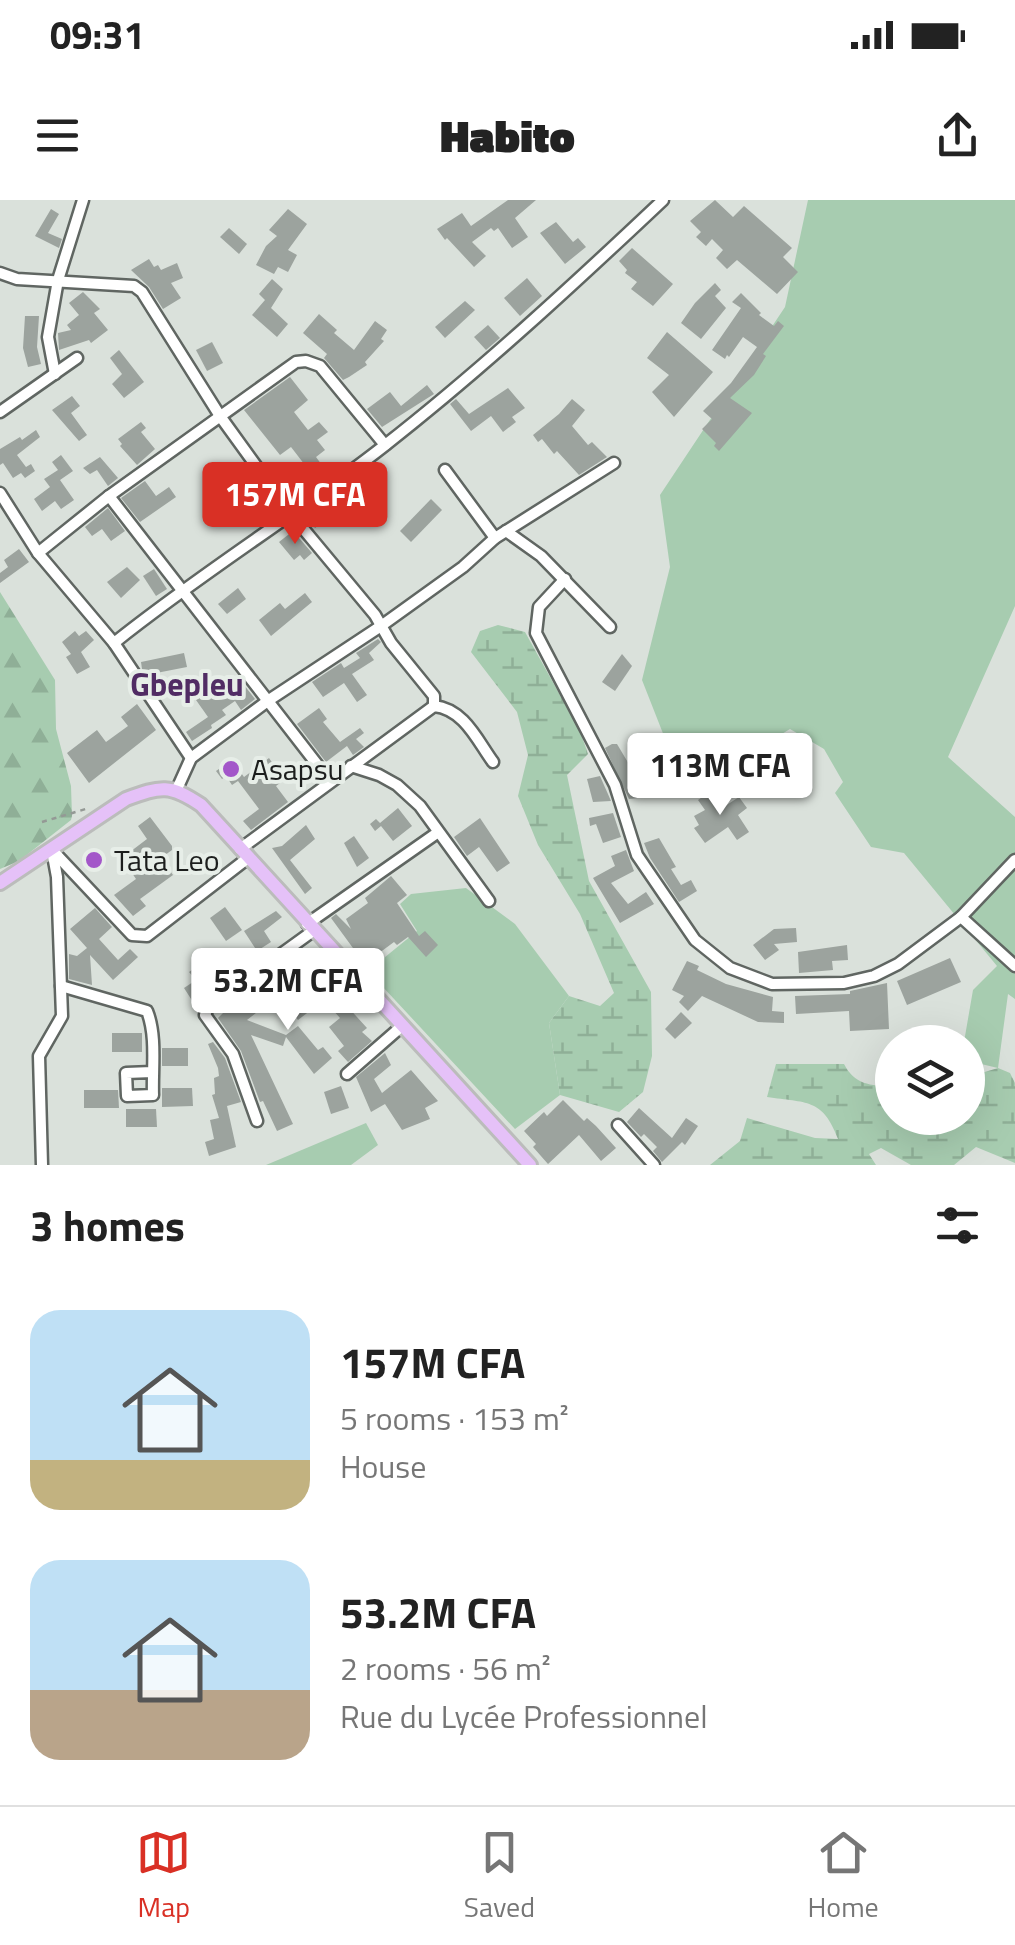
<!DOCTYPE html>
<html lang="en">
<head>
<meta charset="utf-8">
<style>
  body { margin:0; font-family:"Titillium Web",sans-serif; background:#f6f6f6; color:#222; height:100vh; display:flex; flex-direction:column; font-size:38px; white-space:nowrap }
  * { box-sizing:border-box; margin:0 }
  p { font-size:32px; color:#767676 }
  .icon { flex:none; width:55px; height:55px; fill:none; stroke:currentColor; stroke-width:2; stroke-linecap:round; stroke-linejoin:round }
  .map { position:relative; height:965px; overflow:hidden }
  .details { display:flex; flex-direction:column; background:#fff; flex:1 }
  .details>* { flex:none }
  .fabs { position:absolute; left:875px; top:825px; display:grid; gap:20px }
  .fabs a { display:grid; place-items:center; width:110px; height:110px; border-radius:50%; background:#fff; box-shadow:0 10px 40px #0002; font-size:50px }
  .price { position:absolute; translate:-50% -85px; padding:0 22px; border-radius:10px; background:#fff; color:#222; font-size:32px; line-height:65px; filter:drop-shadow(0 2px 5px #0008) }
  .price::after { content:''; position:absolute; left:50%; top:60px; width:30px; height:22px; margin-left:-15px; background:inherit; clip-path:polygon(0 0,100% 0,50% 100%) }
  .price.current { background:#d93025; color:#fff }
  ul { padding:0; list-style:none }
  li { display:flex; align-items:center; gap:30px; height:250px; padding:0 30px }
  li span { display:grid; place-items:center; flex:none; width:280px; height:200px; border-radius:30px; color:#555 }
  li>.icon { margin-inline-start:auto }
  span .icon { width:120px; height:120px; fill:#fffc; stroke-width:1 }
  li b { font-size:42px }
  h2 { display:flex; justify-content:space-between; align-items:center; height:120px; padding:0 30px; font-size:42px }
  .status { display:flex; justify-content:space-between; align-items:center; height:70px; padding:0 50px; background:#fff; direction:ltr }
  .status svg { height:28px; fill:currentColor }
  header { display:flex; justify-content:space-between; align-items:center; height:130px; padding:0 30px; background:#fff; font-size:45px; font-weight:800 }
  .menu { display:flex; justify-content:space-around; align-items:center; height:140px; border-top:2px solid #e0e0e0; background:#fff; font-size:28px; color:#767676 }
  .menu a { display:grid; justify-items:center; gap:5px }
  .menu .current { color:#d93025 }
  .map>svg:first-child { display:block }
  .grass { fill:#a7ccb0 }
  .forest { fill:url(#forest-firs) }
  .wetland { fill:url(#wetland-marsh) }
  .building { fill:#9ca39e }
  .lines { fill:none; stroke-linecap:round; stroke-linejoin:round }
  .minor-casing { stroke:#606662; stroke-width:15 }
  .major-casing { stroke:#bbbcbb; stroke-width:18 }
  .path { stroke:#949995; stroke-width:2.5; stroke-dasharray:5 5; stroke-linecap:butt }
  .minor { stroke:#fff; stroke-width:10 }
  .major { stroke:#e5c1f8; stroke-width:12 }
  .poi-dot { fill:#a357c9; stroke:#e7eee8; stroke-width:4 }
  .labels { text-anchor:middle; dominant-baseline:central; stroke-width:8; stroke-linejoin:round; paint-order:stroke }
  .poi-label { font-size:30px; fill:#1c1e1d; stroke:#e7eee8; text-anchor:start }
  .neighbourhood-label { font-size:32px; font-weight:bold; fill:#512c64; stroke:#e7eee8 }
</style>
</head>
<body>
<div class="status"><b>09:31</b><svg viewBox="0 0 49 12"><path d="M0 12V9h3v3zM5 12V6h3v6zM10 12V3h3v9zM15 12V0h3v12zM26 1h20v11H26zM47 4h2v5h-2z"/></svg></div>
<header><svg class="icon" aria-label="menu" viewBox="0 0 24 24"><path d="M4 6h16M4 12h16M4 18h16"/></svg>Habito<svg class="icon" aria-label="share" viewBox="0 0 24 24"><path d="M12 15V3M7 8l5-5 5 5M5 13v7h14v-7"/></svg></header>
<div class="map">
<svg width="1015" height="965" viewBox="0 0 1015 965">
  <defs>
    <pattern id="forest-firs" width="22" height="20" patternUnits="userSpaceOnUse" patternTransform="scale(2.5)"><rect width="22" height="20" fill="#a7ccb0"/><path d="M5 1l3.5 6h-7zM16 11l3.5 6h-7z" fill="#8faf97"/></pattern>
    <pattern id="wetland-marsh" width="20" height="14" patternUnits="userSpaceOnUse" patternTransform="scale(2.5)"><rect width="20" height="14" fill="#a7ccb0"/><path d="M1 5h8M5 5V1M11 12h8M15 12V8" fill="none" stroke="#8faf97"/></pattern>
  </defs>
  <rect width="100%" height="100%" fill="#dae1db"/>
  <g class="grass">
    <polygon points="808,0 1015,0 1015,406 948,557 1015,617 1015,799 1008,794 998,868 977,863 968,856 968,842 964,842 973,790 997,766 904,653 871,647 835,593 843,582 824,549 790,529 686,592 642,480 670,367 660,295 785,107"/>
    <polygon points="466,688 515,724 569,796 549,823 560,895 515,929 368,771 417,731 400,704 411,694"/>
    <polygon points="366,923 378,945 351,965 266,965"/>
  </g>
  <polygon class="forest" points="0,392 55,480 56,529 71,586 72,616 71,620 19,661 0,669"/>
  <g class="wetland">
    <polygon points="498,425 525,432 580,531 588,554 567,575 589,681 651,792 652,856 643,892 619,912 560,895 549,823 569,796 600,806 614,793 580,714 538,645 518,596 528,555 517,512 471,452 480,431"/>
    <path d="M776,864H844C855,885 870,885 892,887V918H968V877L998,868L1010,873L1015,883V963L976,947L954,965H911L881,948L869,954L876,965H710L740,941L747,918L815,938L838,939C823,898 806,903 767,897Z"/>
  </g>
  <g class="building">
    <polygon points="508,0 536,0 515,18 528,37 512,48 498,28 494,31 491,28 472,42 486,56 474,67 447,38 445,40 437,29 462,13 471,26"/>
    <polygon points="715,0 733,17 744,6 792,48 783,57 798,72 777,94 737,60 727,69 716,58 723,50 712,39 706,46 696,37 701,32 690,21"/>
    <polygon points="51,9 59,14 48,33 62,39 59,48 35,36"/>
    <polygon points="288,9 307,24 288,50 297,55 288,72 278,67 274,74 256,65 266,46 277,36 269,30"/>
    <polygon points="556,22 573,42 578,38 586,47 565,64 540,33"/>
    <polygon points="229,28 247,44 239,54 220,37"/>
    <polygon points="632,48 673,84 653,106 631,89 637,82 625,73 627,70 619,61"/>
    <polygon points="149,59 154,67 158,65 161,70 177,63 183,78 171,83 181,98 163,109 149,87 131,70"/>
    <polygon points="527,78 542,96 520,116 504,98"/>
    <polygon points="272,79 283,89 271,108 288,124 277,137 252,115 265,100 259,94"/>
    <polygon points="715,83 721,90 715,96 726,108 701,139 681,123 695,103"/>
    <polygon points="83,92 100,109 94,113 108,130 91,143 89,140 59,150 58,133 71,130 67,125 79,115 69,103"/>
    <polygon points="741,93 761,113 759,115 774,126 778,121 784,126 763,154 766,156 754,175 730,198 752,213 719,251 714,246 716,243 702,229 712,219 703,211 731,183 757,147 743,137 729,157 727,155 725,159 712,150 741,108 732,102"/>
    <polygon points="465,101 475,110 445,138 435,127"/>
    <polygon points="319,114 337,130 334,133 354,150 375,121 387,130 381,139 384,141 365,162 367,165 349,177 343,180 324,158 327,154 303,133"/>
    <polygon points="25,116 39,116 37,147 41,164 28,167 23,148"/>
    <polygon points="488,125 500,138 486,150 474,137"/>
    <polygon points="667,132 713,172 674,217 652,192 669,175 647,158"/>
    <polygon points="212,142 223,163 207,171 196,150"/>
    <polygon points="119,150 144,182 124,198 112,184 122,174 110,158"/>
    <polygon points="290,177 308,200 294,212 308,230 319,222 328,232 317,240 325,250 316,257 327,272 291,298 283,288 308,269 291,247 280,255 244,210"/>
    <polygon points="427,185 434,194 382,227 367,209 390,192 401,206"/>
    <polygon points="508,188 525,208 512,217 516,222 503,232 491,216 471,231 450,204 456,199 469,214"/>
    <polygon points="72,196 80,206 71,213 87,235 79,241 52,210"/>
    <polygon points="572,199 585,210 572,226 588,245 592,242 607,257 579,275 557,251 554,254 542,239 538,242 533,235 559,214"/>
    <polygon points="141,222 146,228 141,232 155,249 137,265 120,246 122,244 118,239"/>
    <polygon points="36,230 40,237 17,255 26,267 31,264 35,271 25,278 21,273 13,278 3,263 0,265 0,249 20,237 22,240"/>
    <polygon points="61,255 73,271 60,280 74,300 61,309 55,301 42,311 34,299 50,287 44,279 58,270 52,262"/>
    <polygon points="100,257 118,278 108,286 97,270 90,274 83,268"/>
    <polygon points="145,281 156,296 169,287 176,297 140,322 121,298"/>
    <polygon points="350,283 361,297 367,293 375,307 357,318 354,313 340,323 333,314 315,328 305,315"/>
    <polygon points="431,299 442,310 411,342 400,331"/>
    <polygon points="108,308 125,331 111,341 102,329 92,336 85,327"/>
    <polygon points="293,331 312,353 304,360 300,355 294,360 279,342"/>
    <polygon points="19,349 29,362 0,383 0,373 8,367 4,360"/>
    <polygon points="127,367 140,380 121,398 107,382"/>
    <polygon points="154,369 167,389 156,396 143,376"/>
    <polygon points="238,388 246,399 227,414 218,404"/>
    <polygon points="305,393 312,402 271,436 259,420 280,403 285,409"/>
    <polygon points="75,431 79,436 86,431 94,440 81,452 90,467 77,474 66,457 71,454 62,442"/>
    <polygon points="378,439 381,442 369,453 374,460 352,474 367,495 357,502 344,483 323,497 312,482 341,463 344,468 360,458 356,453"/>
    <polygon points="184,453 187,467 146,475 142,469 141,462"/>
    <polygon points="622,454 632,466 615,491 602,482"/>
    <polygon points="237,476 255,499 241,510 235,501 222,510 226,515 211,525 212,528 192,541 186,532 208,517 196,500"/>
    <polygon points="137,504 156,530 89,583 67,553 97,530 106,542 128,526 121,517"/>
    <polygon points="319,508 327,519 323,522 340,542 360,528 364,533 356,539 364,547 353,555 347,546 326,562 297,524"/>
    <polygon points="612,544 617,544 636,576 651,571 655,581 635,588 639,598 629,599 605,548"/>
    <polygon points="269,558 284,580 276,586 288,602 251,630 243,621 259,609 238,581 232,585 226,576 222,579 216,571 232,560 244,577"/>
    <polygon points="600,576 611,601 593,602 587,579"/>
    <polygon points="711,591 722,608 739,597 747,608 738,615 749,632 737,640 728,627 705,643 694,628 699,625 694,616 705,610 698,600"/>
    <polygon points="398,608 412,626 393,641 381,626 375,631 370,624 376,619 380,623"/>
    <polygon points="613,613 621,637 603,643 596,624 590,626 589,618"/>
    <polygon points="150,617 172,646 172,650 161,658 173,675 140,699 146,706 133,716 114,695 136,679 122,658 147,639 138,626"/>
    <polygon points="480,618 510,663 497,672 479,647 467,656 454,637"/>
    <polygon points="306,625 315,639 290,660 312,688 305,694 272,648 282,646"/>
    <polygon points="354,636 369,658 357,667 344,643"/>
    <polygon points="659,638 676,667 671,669 681,685 691,680 697,691 679,702 650,658 644,643"/>
    <polygon points="626,650 634,671 611,683 628,704 646,692 654,704 620,723 593,678 615,666 611,656"/>
    <polygon points="391,676 407,695 397,703 419,736 425,731 438,745 426,757 408,737 397,745 394,742 367,762 364,757 361,759 331,718 336,714 351,729 346,719 368,703 365,698"/>
    <polygon points="225,707 242,730 226,741 210,718"/>
    <polygon points="95,708 112,727 99,739 118,760 130,749 138,757 113,780 90,755 92,785 69,779 69,754 77,756 87,748 70,729"/>
    <polygon points="276,711 282,717 264,731 271,742 257,751 244,731"/>
    <polygon points="796,728 797,742 774,744 779,750 765,760 753,745 774,729"/>
    <polygon points="847,745 848,760 832,761 833,770 799,773 798,752"/>
    <polygon points="950,758 961,782 907,805 897,781"/>
    <polygon points="205,761 211,768 218,762 229,775 193,802 184,788 196,780 189,772"/>
    <polygon points="687,761 699,766 697,770 726,784 773,797 772,811 784,812 784,823 758,822 702,796 688,811 679,802 684,796 672,790"/>
    <polygon points="280,766 298,790 314,776 332,797 336,794 367,828 362,832 372,841 348,862 338,851 344,846 329,827 340,818 324,800 298,820 279,795 247,820 286,835 298,826 318,850 323,847 332,858 314,874 286,837 283,846 251,835 293,924 277,931 263,901 260,902 241,851 218,818 226,810 223,807 236,797 239,801"/>
    <polygon points="887,783 889,829 850,831 849,811 796,814 795,796 850,794 850,791"/>
    <polygon points="681,812 692,823 675,839 665,829"/>
    <rect x="112" y="833" width="30" height="19"/>
    <polygon points="213,842 225,858 241,902 227,906 236,947 209,956 205,942 214,939 210,920 219,918 212,895 215,894 214,878 219,876 218,868 208,844"/>
    <rect x="162" y="848" width="26" height="18"/>
    <polygon points="385,853 391,865 374,879 382,893 411,870 438,901 425,908 430,919 402,930 385,904 371,912 356,877"/>
    <polygon points="341,886 349,908 331,914 324,892"/>
    <polygon points="162,888 192,888 193,906 162,907"/>
    <polygon points="84,890 118,890 119,908 84,908"/>
    <polygon points="563,900 584,921 587,918 596,926 616,948 601,961 579,935 548,964 533,947 536,944 524,931 544,912 547,916"/>
    <polygon points="639,908 672,938 686,918 698,926 685,945 682,942 662,962 653,951 657,947 644,934 641,937 627,922"/>
    <polygon points="126,909 156,909 157,927 126,927"/>
  </g>
  <g class="lines">
    <defs>
      <g id="minor">
        <polyline points="0,73 17,79 134,86 142,92 220,216 291,314 375,415 391,443 434,496 434,506"/>
        <polyline points="55,174 48,137 58,80 83,0"/>
        <polyline points="0,212 77,158"/>
        <polyline points="445,270 495,338"/>
        <polyline points="0,293 38,353 114,443 191,558"/>
        <polyline points="109,296 330,581"/>
        <polyline points="506,331 541,356 610,427"/>
        <polyline points="38,353 109,296 296,162 306,161 320,166 385,245"/>
        <polyline points="565,379 539,407 536,433 615,585 637,655 695,740 730,768 772,784 844,783 874,776 898,764 961,717 1015,766"/>
        <path d="M114,443C201,373 296,315 384,246C481,170 573,85 663,0"/>
        <polyline points="351,566 379,575 397,585 420,606 489,701"/>
        <polyline points="177,589 191,558 269,500 381,426 463,367 495,338 614,263"/>
        <path d="M240,649L434,506C464,509 477,540 493,562"/>
        <polyline points="53,651 132,735 147,736 248,658"/>
        <polyline points="961,717 1015,660"/>
        <polyline points="307,724 437,633"/>
        <path d="M61,786L147,811C157,836 152,869 153,895L127,896L126,873L152,872"/>
        <polyline points="347,874 402,826"/>
        <polyline points="257,921 233,854 205,815 208,807 313,731"/>
        <polyline points="618,925 654,965"/>
        <polyline points="42,965 39,856 62,816 57,677 52,650"/>
      </g>
      <path id="major" d="M0,683L126,599C161,586 170,584 201,605L530,965"/>
    </defs>
    <use href="#minor" class="minor-casing"/>
    <use href="#major" class="major-casing"/>
    <polyline class="path" points="42,622 89,608"/>
    <use href="#minor" class="minor"/>
    <use href="#major" class="major"/>
  </g>
  <g class="poi-dot">
    <circle cx="231" cy="569" r="10"/>
    <circle cx="94" cy="660" r="10"/>
  </g>
  <g class="labels">
    <g class="poi-label">
      <text x="251" y="569">Asapsu</text>
      <text x="114" y="660">Tata Leo</text>
    </g>
    <g class="neighbourhood-label">
      <text x="187" y="484">Gbepleu</text>
    </g>
  </g>
</svg>
<div class="fabs">
<a><svg class="icon" aria-label="layers" viewBox="0 0 24 24"><path d="M12 4l9 5-9 5-9-5zM3 14l9 5 9-5"/></svg></a>
</div>
<b class="price current" style="left:295px;top:347px">157M CFA</b>
<b class="price" style="left:720px;top:618px">113M CFA</b>
<b class="price" style="left:288px;top:833px">53.2M CFA</b>
</div>
<section class="details">
<h2>3 homes<svg class="icon" aria-label="filters" viewBox="0 0 24 24"><path d="M4 7h16M4 17h16"/><circle cx="9" cy="7" r="2"/><circle cx="15" cy="17" r="2"/></svg></h2>
<ul>
<li><span style="background:linear-gradient(#bfe0f5 75%,#c2b280 0)"><svg class="icon" aria-label="home" viewBox="0 0 24 24"><path d="M3 11l9-7 9 7M6 9v11h12V9"/></svg></span><div><b>157M CFA</b><p>5 rooms · 153 m²</p><p>House</p></div></li>
<li><span style="background:linear-gradient(#bfe0f5 65%,#b9a48a 0)"><svg class="icon" aria-label="home" viewBox="0 0 24 24"><path d="M3 11l9-7 9 7M6 9v11h12V9"/></svg></span><div><b>53.2M CFA</b><p>2 rooms · 56 m²</p><p>Rue du Lycée Professionnel</p></div></li>
</ul>
</section>
<nav class="menu">
<a class="current"><svg class="icon" aria-label="map" viewBox="0 0 24 24"><path d="M3 6l6-2 6 2 6-2v14l-6 2-6-2-6 2zM9 4v14M15 6v14"/></svg>Map</a>
<a><svg class="icon" aria-label="saved" viewBox="0 0 24 24"><path d="M7 4h10v16l-5-4-5 4z"/></svg>Saved</a>
<a><svg class="icon" aria-label="home" viewBox="0 0 24 24"><path d="M3 11l9-7 9 7M6 9v11h12V9"/></svg>Home</a>
</nav>
</body>
</html>
